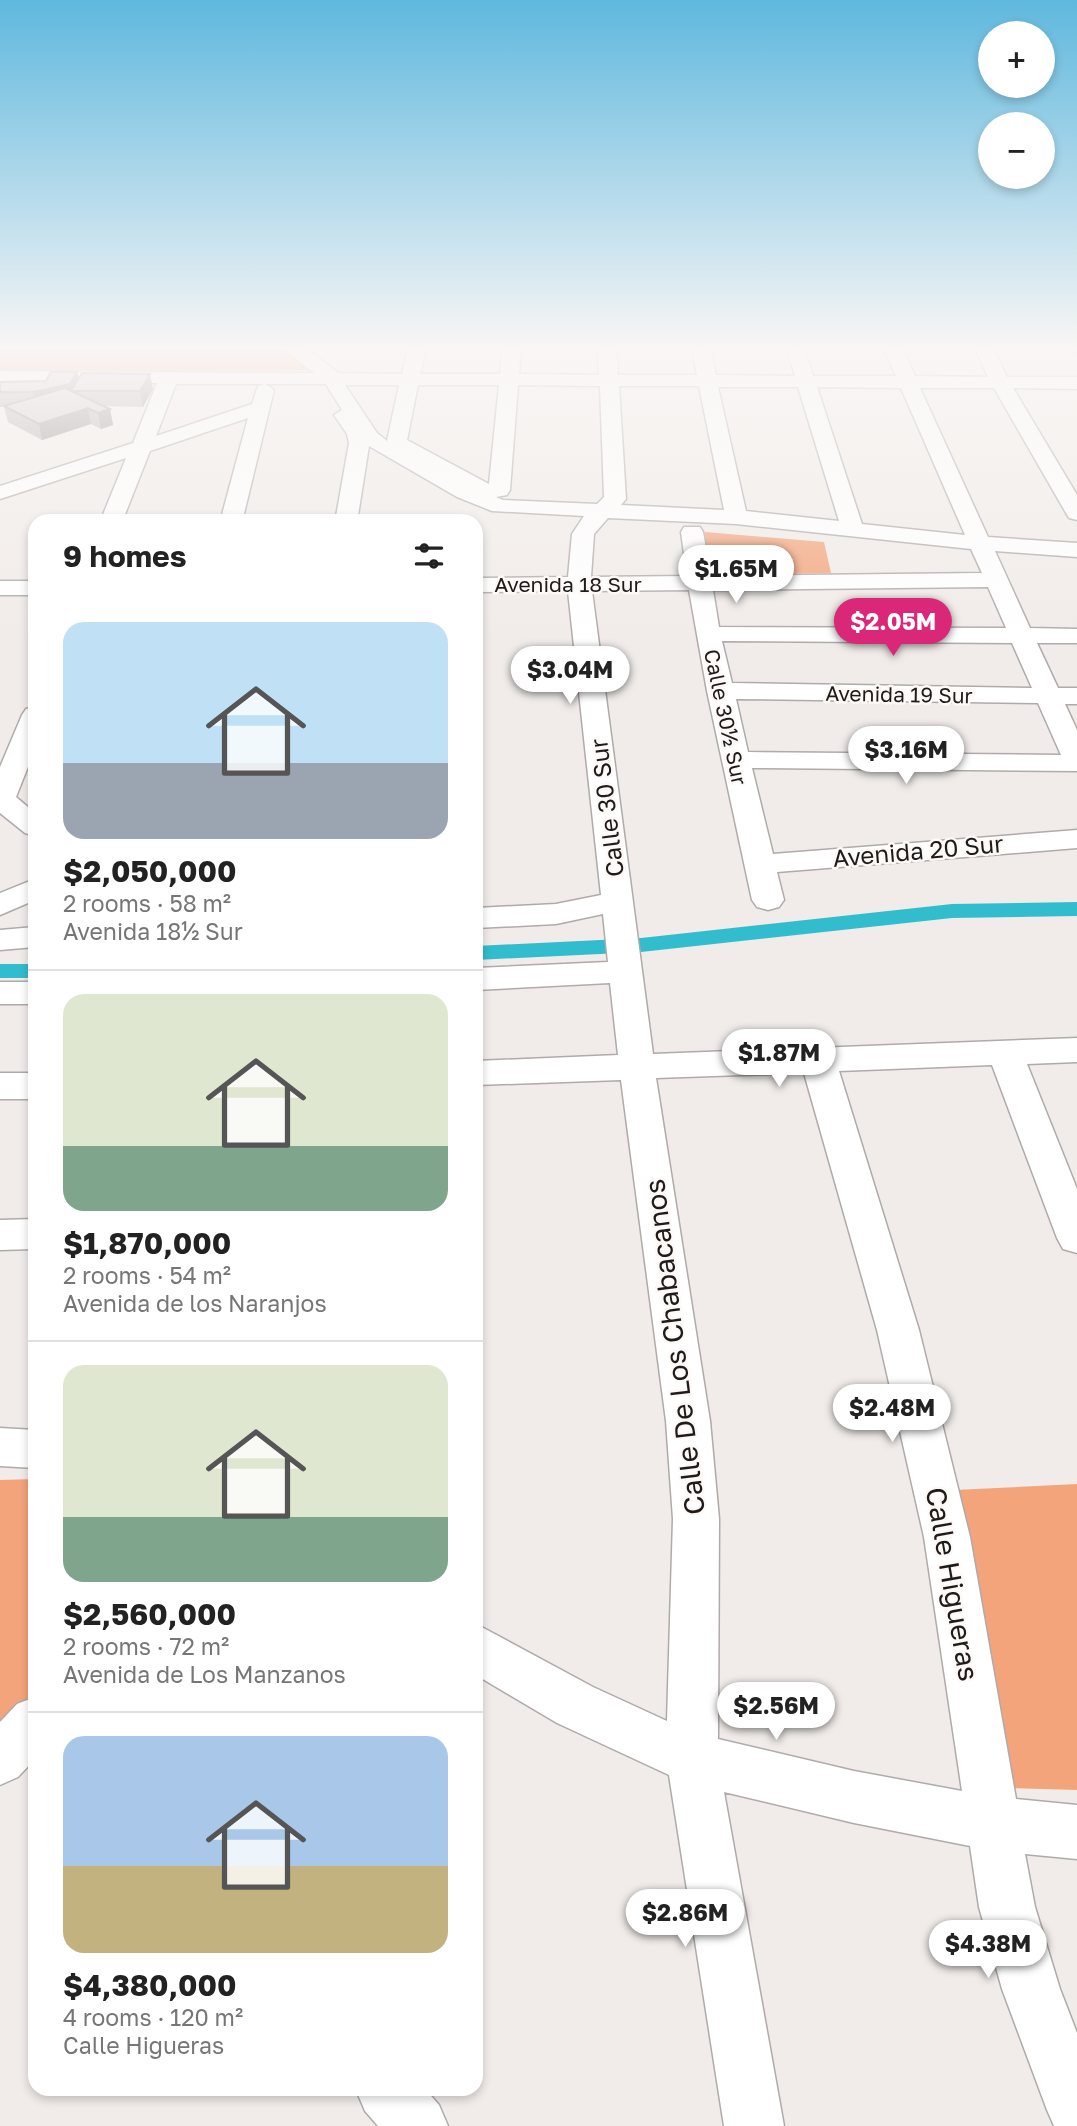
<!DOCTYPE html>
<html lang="en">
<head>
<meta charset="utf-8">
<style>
  body { margin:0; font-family:"Golos Text",sans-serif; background:#f2f2f2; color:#222; height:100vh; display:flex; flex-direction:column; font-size:26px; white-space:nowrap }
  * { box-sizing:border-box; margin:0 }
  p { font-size:23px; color:#767676 }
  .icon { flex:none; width:38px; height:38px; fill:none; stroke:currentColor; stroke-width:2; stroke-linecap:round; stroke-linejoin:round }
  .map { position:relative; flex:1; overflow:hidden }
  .drawer { position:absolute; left:28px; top:514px; width:455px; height:1582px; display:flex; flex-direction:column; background:#fff; border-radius:21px; box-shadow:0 4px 10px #0003 }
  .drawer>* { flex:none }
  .buttons { position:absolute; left:978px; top:21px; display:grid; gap:14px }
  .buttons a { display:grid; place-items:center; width:77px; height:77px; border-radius:50%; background:#fff; box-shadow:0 4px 10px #0003; font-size:35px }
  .price { position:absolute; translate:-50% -60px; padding:0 16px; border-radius:24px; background:#fff; color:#222; font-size:23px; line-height:46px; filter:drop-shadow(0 2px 4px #0008) }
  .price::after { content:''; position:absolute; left:50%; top:42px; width:21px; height:16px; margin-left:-10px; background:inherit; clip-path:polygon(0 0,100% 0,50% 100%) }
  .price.on { background:#db2777; color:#fff }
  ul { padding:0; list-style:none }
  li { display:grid; align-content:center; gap:14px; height:371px; padding:0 35px }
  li+li { border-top:2px solid #e0e0e0 }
  li span { display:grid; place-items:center; height:217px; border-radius:21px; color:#555 }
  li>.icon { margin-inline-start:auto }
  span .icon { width:126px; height:126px; fill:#fffc; stroke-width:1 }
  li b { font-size:30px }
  h2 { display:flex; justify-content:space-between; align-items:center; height:84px; padding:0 35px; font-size:30px }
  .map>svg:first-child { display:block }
  .green { fill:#f3a47b }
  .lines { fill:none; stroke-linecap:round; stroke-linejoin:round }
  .canal { fill:#31bdce; fill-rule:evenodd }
  .minor-casing { stroke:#b0aaa8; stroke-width:3 }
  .minor { fill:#fff; fill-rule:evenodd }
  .wall { fill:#afaba9 }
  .shaded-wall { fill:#8f8b8a }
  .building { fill:#ccc7c5; stroke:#8f8b8a; stroke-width:2 }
  .labels { text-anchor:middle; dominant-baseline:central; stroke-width:5; stroke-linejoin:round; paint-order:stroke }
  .far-street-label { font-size:21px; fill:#1e1c1b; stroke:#fef9f6 }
  .street-label { font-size:24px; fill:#1e1c1b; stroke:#fef9f6 }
  .near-street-label { font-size:28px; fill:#1e1c1b; stroke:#fef9f6 }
</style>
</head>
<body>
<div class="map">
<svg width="1077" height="2126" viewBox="0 0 1077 2126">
  <rect width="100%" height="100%" fill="#f1ece9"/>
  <g class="green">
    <polygon points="0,344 282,344 314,370 0,371"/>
    <polygon points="705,532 824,542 831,573 708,575"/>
    <polygon points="35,1479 35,1701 0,1737 0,1480"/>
    <polygon points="1077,1484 1077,1790 1007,1788 955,1490"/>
  </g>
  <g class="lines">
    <g class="canal">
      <polygon points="1077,902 1077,916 952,918 641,952 476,960 476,946 641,938 952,904"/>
      <rect x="0" y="964" width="35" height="14"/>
    </g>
    <defs>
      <g id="minor">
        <path d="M279,344H300L338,373L402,374L409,344H427L420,374H500L503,344H521L519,374L599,375L598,344H616L618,375H697L691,344H709L716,375L795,376L785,344H803L813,376H896L882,344H900L915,376L988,377L973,344H991L1007,377H1077V389L1013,388L1077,495V520L1069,518L1066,513L994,388H920L988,537L1077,543V557L995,551L1030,628L1077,629V643H1037L1058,688H1077V704H1065L1077,730V771L752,768L773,854L1077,830V848L777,872L784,900L779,907L768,910L757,907L752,900L707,691L689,590L592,591L653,1054L1077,1038V1062L1027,1064L1077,1189V1253L1063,1249L1057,1238L992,1065L839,1071L919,1330L970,1537L1016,1799L1077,1805V1859L1025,1854L1035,1907L1060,1989L1077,2033V2126H1054L1047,2110L1002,1989L979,1907L970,1846L854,1823L724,1792L784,2126H724L669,1775L557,1723L476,1675V1624L593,1687L667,1721L673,1519L666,1421L621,1080L476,1085V1061L618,1055L610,983L476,990V968L608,962L603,914L556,924L476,928V908L556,904L601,895L568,591L476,592V578L568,577L572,534L584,516L492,511L457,497L369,446L357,522H335L349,443L347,434L334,415L342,410L326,384H176L156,436L252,404L258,386L265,384L274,390L242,522H220L248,418L150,451L122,522H100L126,458L0,499V486L133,443L157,383H0V371L314,373ZM345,385H399L387,441L377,433ZM418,385H499L489,484L407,440ZM518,385L600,386L604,497L597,504L503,500L496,497L507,495L510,490ZM619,386H699L724,510L621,505L626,499ZM718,387H798L839,521L746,511ZM817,387L901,388L965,535L862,524ZM608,518L736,524L971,549L982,573L711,576L703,532L700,527H684L681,532L687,576L591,577L594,534ZM988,587L1006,628L719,627L713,590ZM722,641L1012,643L1032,688L732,683ZM736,699L1038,703L1061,755L748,752ZM804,1073L877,1330L924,1537L962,1791L854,1771L718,1739L719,1519L710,1421L656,1078Z"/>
        <polygon points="1066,344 1077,344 1077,352 1071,351"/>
        <rect x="0" y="581" width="35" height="14"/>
        <polygon points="35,707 35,749 16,797 35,813 35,836 25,833 0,813 0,767 22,715 26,709"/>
        <polygon points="35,879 35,900 0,915 0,893"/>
        <polygon points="35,927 35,947 0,950 0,930"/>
        <rect x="0" y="982" width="35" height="22"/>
        <rect x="0" y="1073" width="35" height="26"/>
        <polygon points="35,1219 35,1249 0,1250 0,1220"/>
        <polygon points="0,1428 35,1430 35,1468 0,1466"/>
        <polygon points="35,1697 35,1759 18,1777 0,1785 0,1722 17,1704"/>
        <polygon points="356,2090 426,2090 439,2105 448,2126 378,2126 365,2111"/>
      </g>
    </defs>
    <use href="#minor" class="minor-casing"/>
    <use href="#minor" class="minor"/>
  </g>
  <polygon class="wall" points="77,372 79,379 153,389 143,407 103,406 110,409 113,425 101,429 91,424 42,440 8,422 4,407 0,407 0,382 46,381"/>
  <g class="shaded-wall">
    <polygon points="77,372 80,387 37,407 33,392"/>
    <polygon points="150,374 153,389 143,407 140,391"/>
    <polygon points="88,408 91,424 42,440 39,424"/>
    <polygon points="110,409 113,425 101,429 98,413"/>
  </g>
  <g class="building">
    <polygon points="51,372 77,372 70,384 33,392 0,392 0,382 46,381"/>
    <polygon points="82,373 150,374 140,391 71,391"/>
    <polygon points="65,388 110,409 98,413 88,408 39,424 4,406"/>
  </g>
  <linearGradient id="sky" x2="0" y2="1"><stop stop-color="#5fb8de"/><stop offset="0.54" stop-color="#f9f6f5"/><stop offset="1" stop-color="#f9f6f5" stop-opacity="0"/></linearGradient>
  <rect width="1077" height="642" fill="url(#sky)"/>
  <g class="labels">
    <g class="far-street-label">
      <text x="568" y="584">Avenida 18 Sur</text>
      <text transform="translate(899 694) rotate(1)">Avenida 19 Sur</text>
      <text transform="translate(726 717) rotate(78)">Calle 30½ Sur</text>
    </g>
    <g class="street-label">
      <text transform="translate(606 808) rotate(-97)">Calle 30 Sur</text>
      <text transform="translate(918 850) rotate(-5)">Avenida 20 Sur</text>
    </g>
    <g class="near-street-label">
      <text transform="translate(674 1347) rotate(-97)">Calle De Los Chabacanos</text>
      <text transform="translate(953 1584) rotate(80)">Calle Higueras</text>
    </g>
  </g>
</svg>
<div class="buttons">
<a>+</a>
<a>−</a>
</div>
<b class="price" style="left:736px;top:605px">$1.65M</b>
<b class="price on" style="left:893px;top:658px">$2.05M</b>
<b class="price" style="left:570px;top:706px">$3.04M</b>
<b class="price" style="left:906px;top:786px">$3.16M</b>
<b class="price" style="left:779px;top:1089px">$1.87M</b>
<b class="price" style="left:892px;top:1444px">$2.48M</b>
<b class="price" style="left:776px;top:1742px">$2.56M</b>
<b class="price" style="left:685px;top:1949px">$2.86M</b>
<b class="price" style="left:988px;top:1980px">$4.38M</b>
<section class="drawer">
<h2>9 homes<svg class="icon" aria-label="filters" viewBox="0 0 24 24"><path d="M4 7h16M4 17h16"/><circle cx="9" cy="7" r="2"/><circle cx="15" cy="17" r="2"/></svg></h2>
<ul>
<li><span style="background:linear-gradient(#bfe0f5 65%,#9aa5b1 0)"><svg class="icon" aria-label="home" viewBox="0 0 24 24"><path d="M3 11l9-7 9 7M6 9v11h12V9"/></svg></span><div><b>$2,050,000</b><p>2 rooms · 58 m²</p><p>Avenida 18½ Sur</p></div></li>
<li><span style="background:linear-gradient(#dfe7d0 70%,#7fa58c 0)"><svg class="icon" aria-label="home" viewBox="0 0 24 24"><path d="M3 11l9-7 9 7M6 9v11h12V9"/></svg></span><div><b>$1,870,000</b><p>2 rooms · 54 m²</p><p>Avenida de los Naranjos</p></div></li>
<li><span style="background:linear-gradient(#dfe7d0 70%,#7fa58c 0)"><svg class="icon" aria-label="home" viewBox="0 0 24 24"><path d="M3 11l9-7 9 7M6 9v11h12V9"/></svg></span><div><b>$2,560,000</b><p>2 rooms · 72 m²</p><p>Avenida de Los Manzanos</p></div></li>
<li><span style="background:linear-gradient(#a9c7e8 60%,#c2b280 0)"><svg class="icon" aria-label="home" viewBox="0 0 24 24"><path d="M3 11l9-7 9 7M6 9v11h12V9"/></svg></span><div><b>$4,380,000</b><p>4 rooms · 120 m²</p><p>Calle Higueras</p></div></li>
</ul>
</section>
</div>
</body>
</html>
